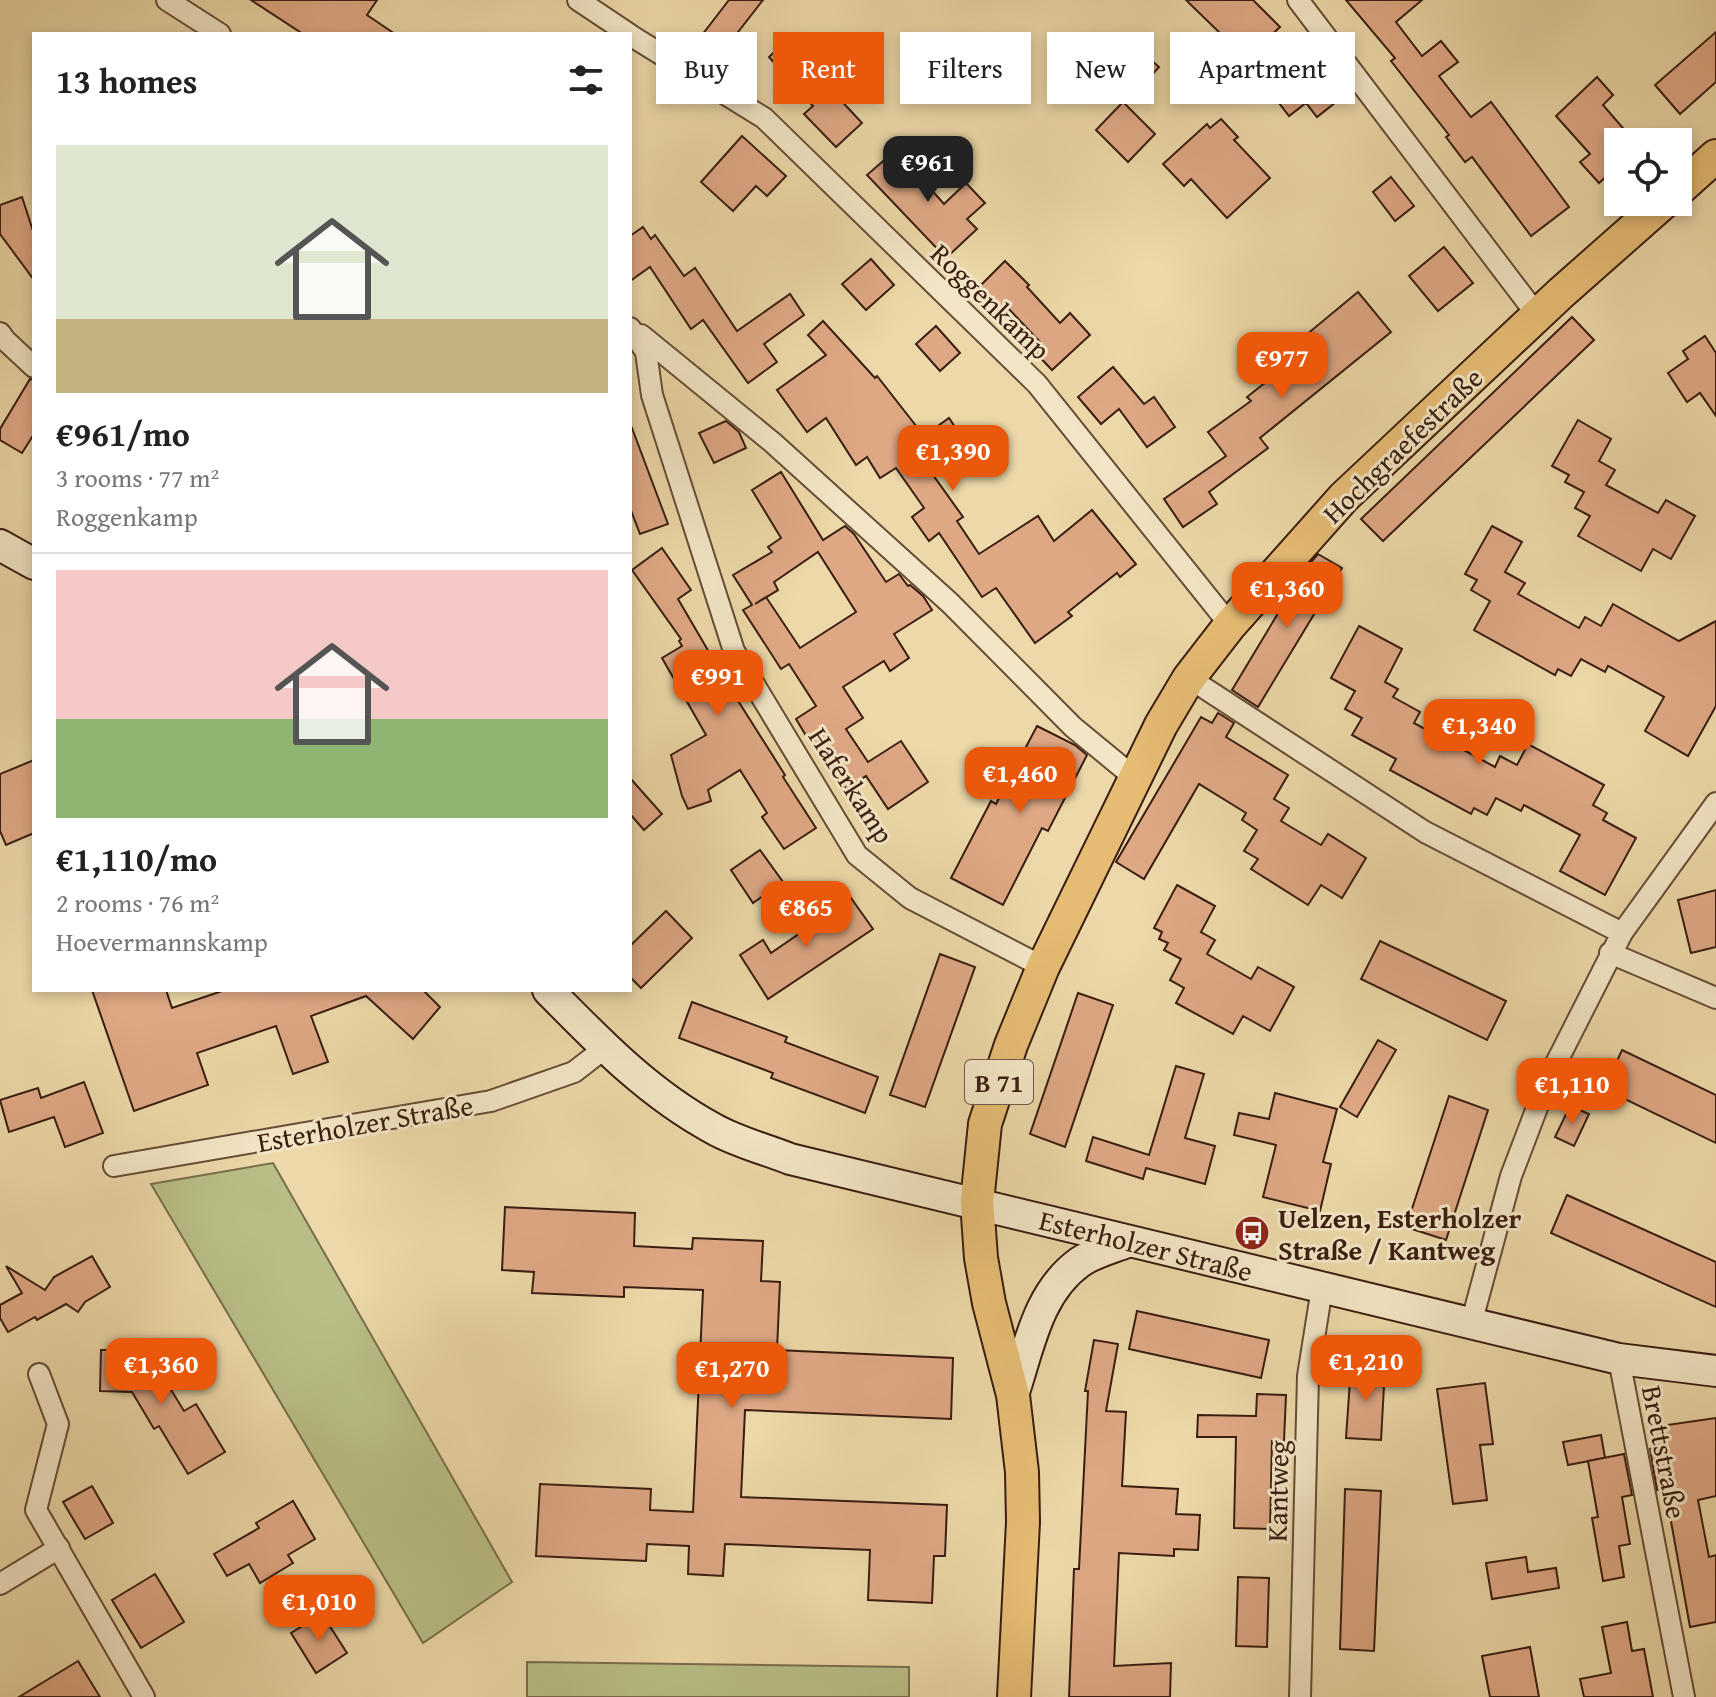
<!DOCTYPE html>
<html lang="en">
<head>
<meta charset="utf-8">
<style>
  body { margin:0; font-family:"Gentium Book Plus",serif; background:#f6f6f6; color:#222; height:100vh; display:flex; flex-direction:column; font-size:30px; white-space:nowrap }
  * { box-sizing:border-box; margin:0 }
  p { font-size:26px; color:#767676 }
  .icon { flex:none; width:44px; height:44px; fill:none; stroke:currentColor; stroke-width:2; stroke-linecap:round; stroke-linejoin:round }
  .map { position:relative; flex:1; overflow:hidden }
  .drawer { position:absolute; left:32px; top:32px; width:600px; height:960px; display:flex; flex-direction:column; background:#fff; border-radius:0px; box-shadow:0 4px 12px #0003 }
  .drawer>* { flex:none }
  .guide { position:absolute; left:656px; top:32px; width:760px; height:72px; display:flex; gap:16px }
  .tools { position:absolute; left:1604px; top:128px; display:grid; gap:16px }
  .tools a { display:grid; place-items:center; width:88px; height:88px; border-radius:0px; background:#fff; box-shadow:0 4px 12px #0003; font-size:40px }
  .price { position:absolute; translate:-50% -68px; padding:0 18px; border-radius:16px; background:#ea580c; color:#fff; font-size:26px; line-height:52px; filter:drop-shadow(0 2px 4px #0008) }
  .price::after { content:''; position:absolute; left:50%; top:48px; width:24px; height:18px; margin-left:-12px; background:inherit; clip-path:polygon(0 0,100% 0,50% 100%) }
  .price.current { background:#222; color:#fff }
  ul { padding:0; list-style:none }
  li { display:grid; align-content:center; gap:16px; height:424px; padding:0 24px }
  li+li { border-top:2px solid #e0e0e0 }
  li span { display:grid; place-items:center; height:248px; border-radius:0px; color:#555 }
  li>.icon { margin-inline-start:auto }
  span .icon { width:144px; height:144px; fill:#fffc; stroke-width:1 }
  li b { font-size:34px }
  h2 { display:flex; justify-content:space-between; align-items:center; height:96px; padding:0 24px; font-size:34px }
  .tag { padding:0 28px; border-radius:0px; background:#fff; box-shadow:0 4px 12px #0003; font-size:28px; line-height:72px }
  .tag.current { background:#ea580c; color:#fff }
  .map>svg:first-child { display:block }
  .green { fill:#b9be86; stroke:#796e4b; stroke-width:2 }
  .building { fill:#dfa885; stroke:#391d10; stroke-width:2; fill-rule:evenodd }
  .lines { fill:none; stroke-linecap:round; stroke-linejoin:round }
  .street-casing { stroke:#664c36; stroke-width:24 }
  .secondary-casing { stroke:#391d10; stroke-width:34 }
  .primary-casing { stroke:#391d10; stroke-width:36 }
  .street { stroke:#f3e6c6; stroke-width:20 }
  .secondary { stroke:#f3e6c6; stroke-width:30 }
  .primary { stroke:#e6bc74; stroke-width:32 }
  .labels { text-anchor:middle; dominant-baseline:central; stroke-width:6; stroke-linejoin:round; paint-order:stroke }
  .shield { fill:#f3e6c6; stroke:#715947; stroke-width:2 }
  .shield-label { font-size:26px; font-weight:bold; fill:#391d10 }
  .street-label { font-size:28px; fill:#391d10; stroke:#f3e6c6 }
  .poi-label { font-size:28px; font-weight:bold; fill:#391d10; stroke:#f3e6c6; text-anchor:start }
</style>
</head>
<body>
<div class="map">
<svg width="1716" height="1697" viewBox="0 0 1716 1697">
  <rect width="100%" height="100%" fill="#ecd8a8"/>
  <filter id="stains"><feTurbulence type="fractalNoise" baseFrequency=".0025" numOctaves="4"/><feColorMatrix values="0 0 0 0 .2 0 0 0 0 .09 0 0 0 0 .02 0 0 0 .5 -.17"/></filter>
  <radialGradient id="worn" r=".72"><stop offset=".6" stop-color="#630" stop-opacity="0"/><stop offset="1" stop-color="#630" stop-opacity=".3"/></radialGradient>
  <g class="green">
    <polygon points="273,1163 512,1582 423,1643 151,1184"/>
    <polygon points="527,1662 909,1667 909,1697 527,1697"/>
  </g>
  <g class="building">
    <polygon points="251,0 377,0 367,15 395,34 303,34"/>
    <polygon points="729,0 763,0 728,45 736,51 721,70 692,48"/>
    <polygon points="1186,0 1253,0 1280,27 1244,61 1221,38 1223,36"/>
    <polygon points="1346,0 1422,0 1396,22 1422,56 1441,41 1458,62 1439,76 1471,117 1491,102 1569,207 1531,236 1472,157 1465,162 1446,137 1449,135 1391,61 1395,58"/>
    <polygon points="1716,32 1716,82 1680,114 1655,85"/>
    <polygon points="791,36 813,61 808,65 862,123 836,147 804,114 813,106 769,57"/>
    <polygon points="1134,45 1159,67 1134,94 1113,73 1122,64 1119,61"/>
    <polygon points="1302,56 1336,102 1317,117 1306,103 1289,116 1265,85"/>
    <polygon points="1597,77 1613,95 1603,105 1635,142 1618,142 1618,166 1599,183 1580,162 1590,154 1556,116"/>
    <polygon points="1123,102 1155,134 1128,162 1096,130"/>
    <polygon points="1221,119 1238,137 1234,140 1270,178 1227,218 1191,179 1184,186 1163,164 1207,124 1210,128"/>
    <polygon points="742,136 786,176 767,196 756,186 733,211 701,182"/>
    <polygon points="896,150 944,204 966,183 985,203 967,219 977,229 946,258 867,175"/>
    <polygon points="1391,177 1414,206 1395,221 1373,192"/>
    <polygon points="22,197 34,234 34,280 0,234 0,205"/>
    <polygon points="643,227 651,239 655,235 684,276 695,268 737,331 790,294 804,315 764,344 777,362 748,383 703,320 691,329 650,267 630,281 630,236"/>
    <polygon points="1444,247 1473,283 1438,311 1409,276"/>
    <polygon points="871,259 894,285 866,310 842,284"/>
    <polygon points="1005,261 1029,285 1027,287 1060,323 1070,313 1090,335 1052,370 1032,349 1040,342 1007,307 1004,310 980,286"/>
    <polygon points="1358,292 1391,332 1260,438 1268,448 1209,492 1217,504 1183,527 1164,499 1226,456 1208,432 1251,401 1247,397 1314,344 1306,335"/>
    <polygon points="1572,317 1594,340 1383,541 1361,519"/>
    <polygon points="823,321 875,378 877,376 924,436 949,418 963,439 926,465 963,517 957,521 979,554 1038,516 1054,541 1092,510 1136,564 1120,577 1117,573 1068,612 1072,616 1035,643 996,588 982,597 939,533 929,541 912,517 924,508 896,468 880,478 867,457 856,465 826,418 807,432 777,390 826,355 808,335"/>
    <polygon points="936,326 960,353 940,371 916,344"/>
    <polygon points="1705,336 1716,353 1716,416 1700,393 1687,402 1668,373 1688,359 1683,351"/>
    <polygon points="1113,367 1144,404 1154,397 1175,427 1147,447 1119,409 1101,424 1078,397"/>
    <polygon points="30,379 34,380 34,434 22,453 0,440 0,429"/>
    <polygon points="1578,420 1611,439 1599,461 1615,470 1606,485 1658,513 1666,500 1695,516 1671,559 1653,549 1641,571 1578,536 1590,516 1575,508 1584,492 1565,482 1569,475 1552,466"/>
    <polygon points="726,421 739,432 746,448 714,463 699,433"/>
    <polygon points="632,428 668,524 640,534 630,508 630,429"/>
    <path d="M781,472L823,540L845,526L854,534L886,582L899,574L908,586L910,585L923,596L932,610L894,634L909,658L890,671L884,661L843,687L863,718L846,729L868,762L901,741L928,782L888,809L866,776L846,789L818,747L814,749L796,719L816,706L789,664L781,669L743,610L752,605L733,575L772,552L768,547L781,538L752,490ZM818,552L856,612L800,648L766,597L755,604L778,590L774,582Z"/>
    <polygon points="1492,526 1522,542 1505,572 1525,583 1518,594 1579,628 1585,617 1601,626 1613,604 1679,641 1716,621 1716,706 1688,756 1645,731 1664,697 1608,666 1605,672 1581,659 1571,676 1558,669 1555,675 1474,630 1490,601 1471,590 1477,580 1465,574"/>
    <polygon points="662,548 691,590 678,599 730,688 785,775 783,777 816,828 784,849 762,817 767,813 740,770 708,790 711,801 688,809 682,796 671,755 706,735 662,658 682,646 679,641 681,639 632,570"/>
    <polygon points="1318,554 1342,568 1258,707 1232,690 1304,570"/>
    <polygon points="1359,626 1402,649 1385,682 1398,689 1393,697 1420,712 1414,723 1495,767 1500,756 1517,765 1528,744 1604,785 1593,805 1607,813 1603,820 1636,838 1605,895 1560,871 1580,835 1524,805 1521,811 1496,798 1487,815 1474,808 1471,814 1390,770 1396,759 1352,735 1362,718 1345,709 1355,691 1331,678"/>
    <polygon points="1218,713 1234,723 1226,737 1288,775 1274,799 1289,808 1281,821 1321,845 1328,834 1366,858 1342,898 1321,885 1308,905 1251,869 1258,859 1244,851 1257,830 1242,820 1246,813 1199,784 1144,879 1116,862 1201,717 1212,723"/>
    <polygon points="1037,726 1075,745 1087,755 1048,831 1042,828 1003,905 951,878 991,801 996,804"/>
    <polygon points="34,760 34,833 6,845 0,831 0,774"/>
    <polygon points="630,778 662,814 644,830 630,814"/>
    <polygon points="760,850 783,882 753,903 731,870"/>
    <polygon points="1177,885 1215,906 1201,932 1215,940 1207,954 1251,979 1258,967 1294,987 1270,1031 1243,1016 1233,1034 1176,1003 1184,988 1170,980 1181,959 1164,950 1168,943 1159,939 1162,932 1154,928"/>
    <polygon points="1716,890 1716,947 1691,953 1678,900"/>
    <polygon points="851,898 873,929 768,999 740,955 763,940 771,953"/>
    <polygon points="666,911 692,938 641,988 630,977 630,946"/>
    <polygon points="1380,941 1506,1001 1487,1040 1361,979"/>
    <polygon points="940,954 975,967 925,1107 890,1095"/>
    <polygon points="92,990 166,990 172,1008 225,990 423,990 440,1007 413,1039 366,996 311,1016 328,1062 293,1074 276,1026 197,1053 208,1085 134,1111"/>
    <polygon points="1078,993 1113,1005 1065,1147 1030,1134"/>
    <polygon points="692,1002 787,1037 785,1042 878,1077 865,1113 771,1078 773,1073 679,1038"/>
    <polygon points="1378,1040 1396,1050 1357,1117 1340,1107"/>
    <polygon points="1622,1050 1716,1095 1716,1143 1604,1089"/>
    <polygon points="1176,1066 1204,1074 1185,1138 1215,1146 1205,1184 1146,1168 1143,1179 1086,1161 1093,1137 1149,1155"/>
    <polygon points="84,1082 103,1133 65,1147 54,1117 9,1132 0,1100 38,1088 41,1098"/>
    <polygon points="1275,1093 1337,1109 1323,1162 1331,1164 1320,1211 1263,1197 1276,1145 1234,1135 1239,1113 1269,1119"/>
    <polygon points="1449,1096 1488,1110 1446,1240 1406,1227"/>
    <polygon points="1570,1106 1589,1114 1574,1146 1555,1137"/>
    <polygon points="1567,1195 1716,1262 1716,1307 1551,1233"/>
    <polygon points="505,1207 635,1213 634,1246 692,1249 693,1238 763,1241 761,1281 780,1282 777,1350 953,1358 951,1419 745,1410 741,1497 947,1505 945,1556 934,1556 932,1603 868,1600 870,1550 725,1544 723,1576 688,1574 689,1546 647,1544 646,1561 536,1556 540,1484 651,1489 650,1510 693,1512 703,1290 624,1287 624,1297 532,1293 534,1272 502,1270"/>
    <polygon points="92,1256 110,1287 85,1302 78,1312 66,1304 37,1320 35,1317 8,1332 0,1318 0,1305 22,1293 6,1266 45,1290 54,1277"/>
    <polygon points="1137,1311 1269,1340 1261,1378 1129,1349"/>
    <polygon points="1094,1340 1118,1344 1106,1411 1126,1412 1122,1486 1178,1489 1176,1514 1200,1515 1198,1550 1174,1549 1174,1556 1119,1553 1114,1666 1171,1663 1170,1697 1069,1697 1074,1569 1079,1569 1088,1391 1085,1391"/>
    <polygon points="138,1344 157,1378 162,1375 184,1411 196,1404 225,1452 188,1474 159,1426 154,1429 132,1392 100,1391 101,1350 127,1350"/>
    <polygon points="1351,1366 1385,1368 1381,1440 1346,1438"/>
    <polygon points="1485,1383 1493,1444 1480,1445 1487,1500 1453,1504 1437,1389"/>
    <polygon points="1257,1394 1286,1395 1284,1441 1272,1441 1270,1529 1234,1528 1236,1437 1197,1437 1198,1415 1256,1416"/>
    <polygon points="1716,1418 1716,1496 1698,1500 1709,1557 1716,1555 1716,1622 1690,1627 1665,1488 1657,1490 1650,1449 1657,1447 1653,1427"/>
    <polygon points="1601,1435 1605,1458 1568,1465 1563,1442"/>
    <polygon points="1624,1454 1632,1495 1622,1497 1630,1544 1619,1546 1624,1577 1603,1581 1592,1518 1598,1517 1588,1461"/>
    <polygon points="92,1486 113,1523 85,1539 63,1502"/>
    <polygon points="1345,1489 1381,1491 1374,1651 1340,1649"/>
    <polygon points="293,1501 315,1539 288,1555 293,1563 260,1583 249,1564 227,1576 214,1554 259,1528 256,1523"/>
    <polygon points="1526,1557 1528,1572 1556,1568 1559,1588 1492,1599 1486,1563"/>
    <polygon points="155,1574 184,1622 141,1648 112,1600"/>
    <polygon points="1238,1577 1269,1578 1267,1647 1236,1646"/>
    <polygon points="322,1614 347,1653 316,1673 291,1633"/>
    <polygon points="1627,1622 1632,1651 1644,1649 1653,1697 1584,1697 1580,1679 1611,1673 1602,1627"/>
    <polygon points="1530,1647 1539,1697 1490,1697 1482,1656"/>
    <polygon points="78,1661 100,1697 19,1697"/>
  </g>
  <g class="lines">
    <defs>
      <g id="street">
        <polyline points="167,0 220,34"/>
        <polyline points="578,0 629,34"/>
        <polyline points="1298,0 1537,315"/>
        <polyline points="630,35 764,118 1037,384 1230,625"/>
        <polyline points="630,328 646,352 652,395 734,651 857,855 910,898 1043,967"/>
        <polyline points="0,333 5,340 34,367"/>
        <polyline points="641,335 772,442 950,603 1073,727 1135,778"/>
        <polyline points="1189,678 1425,832 1622,933"/>
        <polyline points="1610,953 1716,998"/>
        <polyline points="114,1166 491,1101 574,1072 605,1048"/>
        <polyline points="1471,1324 1511,1176 1548,1079 1622,933 1716,803"/>
        <polyline points="1619,1359 1684,1697"/>
        <polyline points="39,1374 58,1424 36,1510 144,1697"/>
        <polyline points="0,1584 59,1548"/>
        <polyline points="1300,1697 1308,1376 1322,1288"/>
      </g>
      <g id="secondary">
        <polyline points="0,545 34,564"/>
        <path d="M548,990C599,1042 649,1094 714,1129C737,1142 765,1149 790,1159L1619,1359L1716,1371"/>
        <path d="M1013,1395C1029,1348 1037,1293 1080,1262C1093,1253 1112,1248 1127,1242"/>
      </g>
      <g id="primary">
        <polyline points="1678,190 1716,156"/>
        <polyline points="1014,1697 1023,1522 1022,1472 1013,1395 989,1303 981,1258 977,1202 985,1124 1011,1045 1043,967 1161,725 1189,678 1230,625 1344,497 1561,293 1664,202"/>
      </g>
    </defs>
    <use href="#street" class="street-casing"/>
    <use href="#secondary" class="secondary-casing"/>
    <use href="#primary" class="primary-casing"/>
    <use href="#street" class="street"/>
    <use href="#secondary" class="secondary"/>
    <use href="#primary" class="primary"/>
  </g>
  <defs>
    <symbol id="bus-disc" viewBox="-11 -11 22 22"><circle r="9.5" fill="#8f2418" stroke="#f3e6c6"/><path d="M-5-6H5V4H4V6H2V4H-2V6H-4V4H-5ZM-3.5-4V0h7V-4ZM-3.5 1.2v1.5H-2V1.2ZM2 1.2v1.5H3.5V1.2Z" fill="#fff"/></symbol>
  </defs>
  <g fill-rule="evenodd">
    <use href="#bus-disc" x="1232" y="1213" width="40" height="40"/>
  </g>
  <g class="labels">
    <rect class="shield" x="965" y="1060" width="68" height="44" rx="6"/>
    <g class="shield-label">
      <text x="999" y="1082">B 71</text>
    </g>
    <g class="street-label">
      <text transform="translate(991 301) rotate(44)">Roggenkamp</text>
      <text transform="translate(1402 445) rotate(-44)">Hochgraefestraße</text>
      <text transform="translate(852 785) rotate(57)">Haferkamp</text>
      <text transform="translate(365 1123) rotate(-10)">Esterholzer Straße</text>
      <text transform="translate(1146 1245) rotate(14)">Esterholzer Straße</text>
      <text transform="translate(1665 1452) rotate(79)">Brettstraße</text>
      <text transform="translate(1277 1491) rotate(-89)">Kantweg</text>
    </g>
    <g class="poi-label">
      <text x="1278" y="1217">Uelzen, Esterholzer<tspan x="1278" dy="32">Straße / Kantweg</tspan></text>
    </g>
  </g>
  <rect width="100%" height="100%" filter="url(#stains)"/>
  <rect width="100%" height="100%" fill="url(#worn)"/>
</svg>
<div class="tools">
<a><svg class="icon" aria-label="locate" viewBox="0 0 24 24"><circle cx="12" cy="12" r="6"/><path d="M12 2v4M12 18v4M2 12h4M18 12h4"/></svg></a>
</div>
<b class="price current" style="left:928px;top:204px">€961</b>
<b class="price" style="left:1282px;top:400px">€977</b>
<b class="price" style="left:953px;top:493px">€1,390</b>
<b class="price" style="left:1287px;top:630px">€1,360</b>
<b class="price" style="left:718px;top:718px">€991</b>
<b class="price" style="left:1479px;top:767px">€1,340</b>
<b class="price" style="left:1020px;top:815px">€1,460</b>
<b class="price" style="left:806px;top:949px">€865</b>
<b class="price" style="left:1572px;top:1126px">€1,110</b>
<b class="price" style="left:1366px;top:1403px">€1,210</b>
<b class="price" style="left:161px;top:1406px">€1,360</b>
<b class="price" style="left:732px;top:1410px">€1,270</b>
<b class="price" style="left:319px;top:1643px">€1,010</b>
<div class="guide">
<a class="tag">Buy</a>
<a class="tag current">Rent</a>
<a class="tag">Filters</a>
<a class="tag">New</a>
<a class="tag">Apartment</a>
</div>
<section class="drawer">
<h2>13 homes<svg class="icon" aria-label="filters" viewBox="0 0 24 24"><path d="M4 7h16M4 17h16"/><circle cx="9" cy="7" r="2"/><circle cx="15" cy="17" r="2"/></svg></h2>
<ul>
<li><span style="background:linear-gradient(#dfe7d0 70%,#c2b280 0)"><svg class="icon" aria-label="home" viewBox="0 0 24 24"><path d="M3 11l9-7 9 7M6 9v11h12V9"/></svg></span><div><b>€961/mo</b><p>3 rooms · 77 m²</p><p>Roggenkamp</p></div></li>
<li><span style="background:linear-gradient(#f6c9c9 60%,#8fb573 0)"><svg class="icon" aria-label="home" viewBox="0 0 24 24"><path d="M3 11l9-7 9 7M6 9v11h12V9"/></svg></span><div><b>€1,110/mo</b><p>2 rooms · 76 m²</p><p>Hoevermannskamp</p></div></li>
</ul>
</section>
</div>
</body>
</html>
